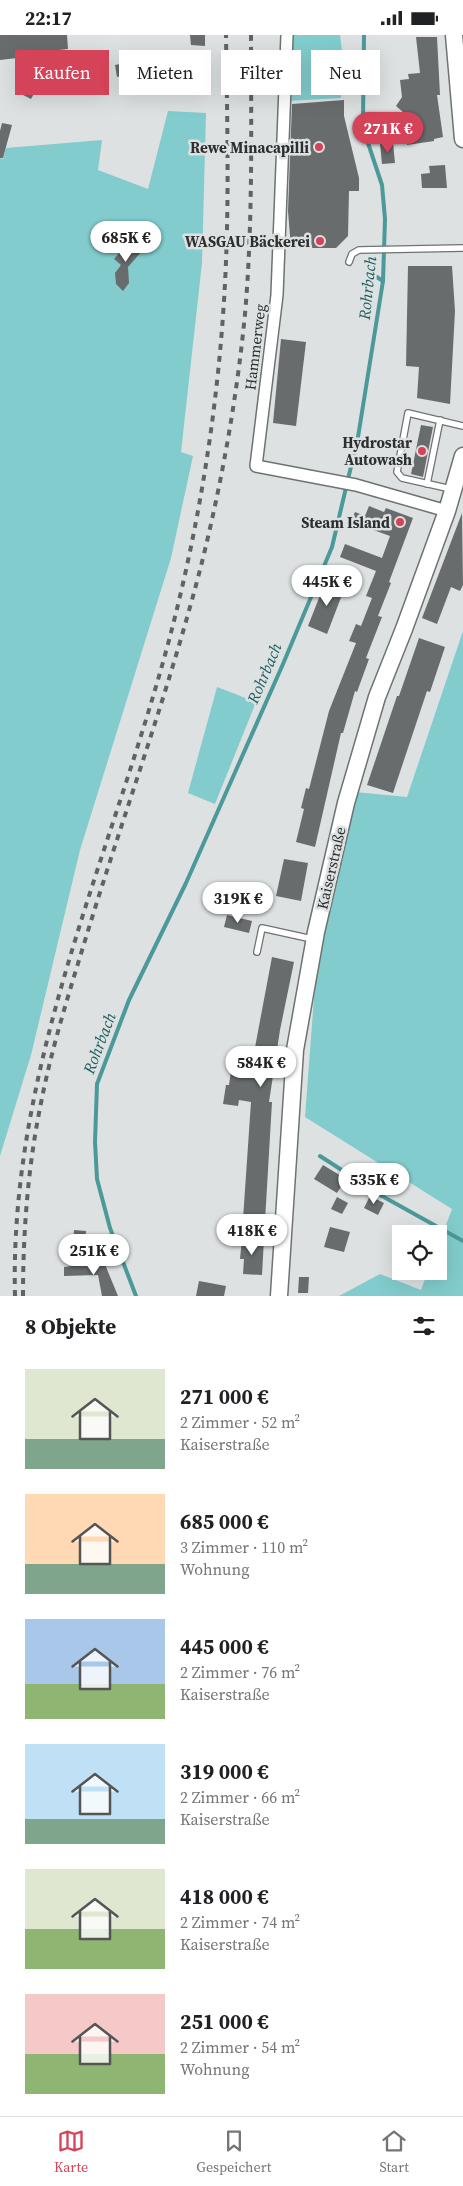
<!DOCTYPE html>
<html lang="de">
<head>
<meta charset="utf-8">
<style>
  body { margin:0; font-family:"Source Serif 4",serif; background:#f2f2f2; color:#202124; height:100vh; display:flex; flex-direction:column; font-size:19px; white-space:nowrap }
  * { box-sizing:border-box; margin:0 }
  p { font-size:16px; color:#757577 }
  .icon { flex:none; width:28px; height:28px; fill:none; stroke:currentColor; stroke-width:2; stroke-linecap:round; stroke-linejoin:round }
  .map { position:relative; height:1261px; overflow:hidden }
  .drawer { display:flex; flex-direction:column; background:#fff; flex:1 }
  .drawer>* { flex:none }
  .top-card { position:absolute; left:15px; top:15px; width:434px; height:45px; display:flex; gap:10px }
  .tools { position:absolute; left:392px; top:1190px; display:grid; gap:10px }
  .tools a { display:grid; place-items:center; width:55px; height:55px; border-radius:0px; background:#fff; box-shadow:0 5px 20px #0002; font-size:25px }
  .price { position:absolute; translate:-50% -42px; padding:0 11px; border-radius:18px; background:#fff; color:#222; font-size:16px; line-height:32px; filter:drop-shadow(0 1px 2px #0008) }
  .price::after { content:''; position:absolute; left:50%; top:30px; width:15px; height:11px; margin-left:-8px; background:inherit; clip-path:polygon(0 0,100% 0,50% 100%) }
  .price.active { background:#d44358; color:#fff }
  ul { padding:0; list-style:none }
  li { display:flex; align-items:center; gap:15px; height:125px; padding:0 25px }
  li span { display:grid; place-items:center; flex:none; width:140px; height:100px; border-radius:0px; color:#555 }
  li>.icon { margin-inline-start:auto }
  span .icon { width:60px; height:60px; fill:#fffc; stroke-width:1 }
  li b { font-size:21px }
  h2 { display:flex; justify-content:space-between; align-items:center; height:60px; padding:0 25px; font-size:21px }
  .pill { padding:0 18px; border-radius:0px; background:#fff; box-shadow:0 5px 20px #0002; font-size:18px; line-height:45px }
  .pill.active { background:#d44358; color:#fff }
  .status { display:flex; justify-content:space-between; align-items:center; height:35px; padding:0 25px; background:#fff; direction:ltr }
  .status svg { height:14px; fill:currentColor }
  .tabs { display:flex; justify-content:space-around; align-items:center; height:70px; border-top:1px solid #e0e0e0; background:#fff; font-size:14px; color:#757577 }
  .tabs a { display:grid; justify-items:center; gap:2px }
  .tabs .active { color:#d44358 }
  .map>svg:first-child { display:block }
  .green { fill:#82cccd }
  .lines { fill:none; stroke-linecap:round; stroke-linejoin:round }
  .stream { stroke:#4c999a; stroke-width:4 }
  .building { fill:#686c6c }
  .service-casing { stroke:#6e7272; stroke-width:8 }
  .minor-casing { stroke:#6e7272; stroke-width:14 }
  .secondary-casing { stroke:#6e7272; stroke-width:19 }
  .service { stroke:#fff; stroke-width:5.5 }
  .minor { stroke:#fff; stroke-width:11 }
  .secondary { stroke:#fff; stroke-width:16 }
  .rail { stroke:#616363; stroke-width:4; stroke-dasharray:6 6; stroke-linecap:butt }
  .poi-dot { fill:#d44358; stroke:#dde1e1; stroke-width:2 }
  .labels { text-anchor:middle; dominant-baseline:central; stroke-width:5; stroke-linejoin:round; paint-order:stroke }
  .poi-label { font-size:15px; font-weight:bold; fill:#2d2f2f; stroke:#dde1e1; text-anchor:end }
  .street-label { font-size:15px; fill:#2d2f2f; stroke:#dde1e1 }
  .water-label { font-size:16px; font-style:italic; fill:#1e5e5f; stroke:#dde1e1 }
</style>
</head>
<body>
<div class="status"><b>22:17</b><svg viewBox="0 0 49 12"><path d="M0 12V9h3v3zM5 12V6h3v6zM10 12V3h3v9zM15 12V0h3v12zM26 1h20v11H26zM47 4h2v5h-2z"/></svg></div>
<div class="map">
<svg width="463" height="1261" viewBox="0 0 463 1261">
  <rect width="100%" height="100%" fill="#dde1e1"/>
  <g class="green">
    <polygon points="292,0 340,0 345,41 344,58 341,58 341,63 288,66 292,34"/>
    <polygon points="168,76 206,78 202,228 181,417 193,421 171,523 80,815 31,1020 0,1121 0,123 3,124 6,113 102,105 98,135 148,154"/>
    <polygon points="463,596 463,1261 339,1261 380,1239 421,1255 428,1236 439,1236 439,1208 452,1174 305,1082 316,936 355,757 407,762"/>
    <polygon points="217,652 256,667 215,769 188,758"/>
  </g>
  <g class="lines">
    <g class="stream">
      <polyline points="372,239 383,246"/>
      <polyline points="320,1121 382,1161 463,1206"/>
      <polyline points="136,1261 110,1193 97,1144 95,1107 97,1049 129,965 186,848 283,629 332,512 358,402 383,246 385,184 382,150 365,99 363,85 364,0"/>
    </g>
  </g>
  <g class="building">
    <polygon points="0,0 67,0 68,14 42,17 43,20 0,25"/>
    <polygon points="190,0 205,0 205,11 191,10"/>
    <polygon points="416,2 437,2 440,60 437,60 443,102 434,104 434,106 407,110 403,77 396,71 402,62 400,45 409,44 408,39 420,38"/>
    <polygon points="135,26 139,48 126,51 124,40 117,42 115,30"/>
    <polygon points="28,51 36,55 31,64 23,60"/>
    <polygon points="344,65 344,81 359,143 359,156 349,156 348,201 336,213 291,213 288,176 292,69"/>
    <polygon points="2,88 12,90 3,123 0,123 0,96"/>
    <polygon points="393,108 395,128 382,129 380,109"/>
    <polygon points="445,130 447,153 422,153 421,139 430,138 429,131"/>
    <polygon points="131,204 143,215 128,232 129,248 123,256 116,249 115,238 121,230 114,224"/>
    <polygon points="408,231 452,231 455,276 450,369 417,363 419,332 406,331"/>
    <polygon points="281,304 306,307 296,391 273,388"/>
    <polygon points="421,390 433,392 423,442 411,439"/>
    <polygon points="369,471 384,477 386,473 413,483 389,547 391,548 378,581 382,582 366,623 369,624 357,657 355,656 343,698 341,698 315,812 296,807 304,774 301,773 306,753 309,754 329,676 356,608 349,606 356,589 361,591 372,563 366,561 376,536 340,522 345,509 382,523 390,501 351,487 355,477 365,481"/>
    <polygon points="462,478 463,550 460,556 451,552 437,589 422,583"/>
    <polygon points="326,545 345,552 327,599 308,591"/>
    <polygon points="419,603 445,612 430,657 427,656 393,758 367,750 397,661 399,661"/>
    <polygon points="284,824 308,828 301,866 276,861"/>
    <polygon points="227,880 252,886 249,898 224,892"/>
    <polygon points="272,922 294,927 280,995 269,1067 272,1067 265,1186 243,1184 251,1067 239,1065 238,1071 223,1069 226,1050 229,1050 233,1021 253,1023"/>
    <polygon points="323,1130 346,1144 337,1158 314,1144"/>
    <polygon points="370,1161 384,1168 378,1180 364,1173"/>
    <polygon points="337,1162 348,1168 342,1179 331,1174"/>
    <polygon points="330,1192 350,1197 344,1217 324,1212"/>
    <polygon points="74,1195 86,1196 85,1211 73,1210"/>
    <polygon points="242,1203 264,1204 262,1240 243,1239 244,1224 240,1224"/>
    <polygon points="104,1227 118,1261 102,1261 98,1240 64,1241 64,1232"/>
    <polygon points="299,1242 309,1242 308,1258 298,1258"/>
    <polygon points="199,1246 226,1251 224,1261 196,1261"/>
  </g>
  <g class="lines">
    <defs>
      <g id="service">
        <polyline points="349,227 352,219 359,215 463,213"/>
        <polyline points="427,449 440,385"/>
        <polyline points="451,454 402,443 397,437 408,378 463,391"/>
        <polyline points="257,917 262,893 312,904"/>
      </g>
      <polyline id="minor" points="287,0 277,260 256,431 356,450 447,476"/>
      <g id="secondary">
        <polyline points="454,0 463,104"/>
        <polyline points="279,1261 295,1015 316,897 346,768 377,662 404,594 447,476 463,421"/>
      </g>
    </defs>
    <use href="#service" class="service-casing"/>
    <use href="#minor" class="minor-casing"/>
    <use href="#secondary" class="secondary-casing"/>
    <use href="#service" class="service"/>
    <use href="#minor" class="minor"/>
    <use href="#secondary" class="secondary"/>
    <g class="rail">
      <path d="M15,1261C9,1034 110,824 168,609C201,485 221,355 226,226C229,151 227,75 226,0"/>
      <path d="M23,1261C23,1196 28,1131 41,1068C52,1011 70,955 87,899C125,775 170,653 202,527C222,446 237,362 245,279C253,186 251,93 251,0"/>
    </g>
  </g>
  <g class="poi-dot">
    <circle cx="319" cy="112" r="5"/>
    <circle cx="320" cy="206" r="5"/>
    <circle cx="422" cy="416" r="5"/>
    <circle cx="400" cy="487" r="5"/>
  </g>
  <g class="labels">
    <g class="poi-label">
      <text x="309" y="112">Rewe Minacapilli</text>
      <text x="310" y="206">WASGAU Bäckerei</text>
      <text x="412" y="407">Hydrostar<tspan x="412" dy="17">Autowash</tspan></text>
      <text x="390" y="487">Steam Island</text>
    </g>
    <g class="street-label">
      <text transform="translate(255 312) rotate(-83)">Hammerweg</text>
      <text transform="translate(331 833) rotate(-77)">Kaiserstraße</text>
    </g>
    <g class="water-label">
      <text transform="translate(367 253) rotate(-84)">Rohrbach</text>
      <text transform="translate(264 638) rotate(-67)">Rohrbach</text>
      <text transform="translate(99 1008) rotate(-69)">Rohrbach</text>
    </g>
  </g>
</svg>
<div class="tools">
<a><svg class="icon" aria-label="locate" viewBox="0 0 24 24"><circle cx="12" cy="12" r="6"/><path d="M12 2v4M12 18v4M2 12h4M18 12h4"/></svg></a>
</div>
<b class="price active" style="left:388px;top:119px">271K €</b>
<b class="price" style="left:126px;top:228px">685K €</b>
<b class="price" style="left:327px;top:572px">445K €</b>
<b class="price" style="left:238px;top:889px">319K €</b>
<b class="price" style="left:261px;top:1053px">584K €</b>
<b class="price" style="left:374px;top:1170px">535K €</b>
<b class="price" style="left:252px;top:1221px">418K €</b>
<b class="price" style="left:94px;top:1241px">251K €</b>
<div class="top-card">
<a class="pill active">Kaufen</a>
<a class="pill">Mieten</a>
<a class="pill">Filter</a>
<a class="pill">Neu</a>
</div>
</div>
<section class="drawer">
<h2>8 Objekte<svg class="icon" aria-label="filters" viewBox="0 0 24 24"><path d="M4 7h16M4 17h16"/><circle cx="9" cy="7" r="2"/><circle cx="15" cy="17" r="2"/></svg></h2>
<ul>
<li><span style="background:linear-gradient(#dfe7d0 70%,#7fa58c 0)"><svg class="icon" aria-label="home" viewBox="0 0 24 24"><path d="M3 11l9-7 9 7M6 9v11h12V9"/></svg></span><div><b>271 000 €</b><p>2 Zimmer · 52 m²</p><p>Kaiserstraße</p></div></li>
<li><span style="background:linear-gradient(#ffd9b3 70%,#7fa58c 0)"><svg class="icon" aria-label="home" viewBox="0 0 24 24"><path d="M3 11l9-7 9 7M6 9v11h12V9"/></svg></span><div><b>685 000 €</b><p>3 Zimmer · 110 m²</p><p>Wohnung</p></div></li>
<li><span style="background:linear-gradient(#a9c7e8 65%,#8fb573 0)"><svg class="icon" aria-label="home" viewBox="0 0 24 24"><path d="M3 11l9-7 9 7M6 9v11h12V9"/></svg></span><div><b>445 000 €</b><p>2 Zimmer · 76 m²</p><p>Kaiserstraße</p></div></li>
<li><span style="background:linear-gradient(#bfe0f5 75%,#7fa58c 0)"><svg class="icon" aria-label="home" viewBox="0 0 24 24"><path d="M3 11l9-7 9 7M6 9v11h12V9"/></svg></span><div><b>319 000 €</b><p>2 Zimmer · 66 m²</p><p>Kaiserstraße</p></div></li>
<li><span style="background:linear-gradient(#dfe7d0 60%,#8fb573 0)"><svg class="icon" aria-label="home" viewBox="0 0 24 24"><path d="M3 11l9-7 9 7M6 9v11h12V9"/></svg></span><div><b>418 000 €</b><p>2 Zimmer · 74 m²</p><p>Kaiserstraße</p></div></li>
<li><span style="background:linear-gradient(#f6c9c9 60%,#8fb573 0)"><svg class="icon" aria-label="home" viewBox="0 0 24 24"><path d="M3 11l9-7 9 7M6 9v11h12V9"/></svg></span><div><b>251 000 €</b><p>2 Zimmer · 54 m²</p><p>Wohnung</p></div></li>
</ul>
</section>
<nav class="tabs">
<a class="active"><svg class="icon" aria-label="map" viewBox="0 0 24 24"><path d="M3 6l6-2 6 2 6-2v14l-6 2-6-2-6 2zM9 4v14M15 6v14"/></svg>Karte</a>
<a><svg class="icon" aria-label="saved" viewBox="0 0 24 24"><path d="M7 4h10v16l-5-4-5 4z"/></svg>Gespeichert</a>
<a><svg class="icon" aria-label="home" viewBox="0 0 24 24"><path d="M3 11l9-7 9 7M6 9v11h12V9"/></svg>Start</a>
</nav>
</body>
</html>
